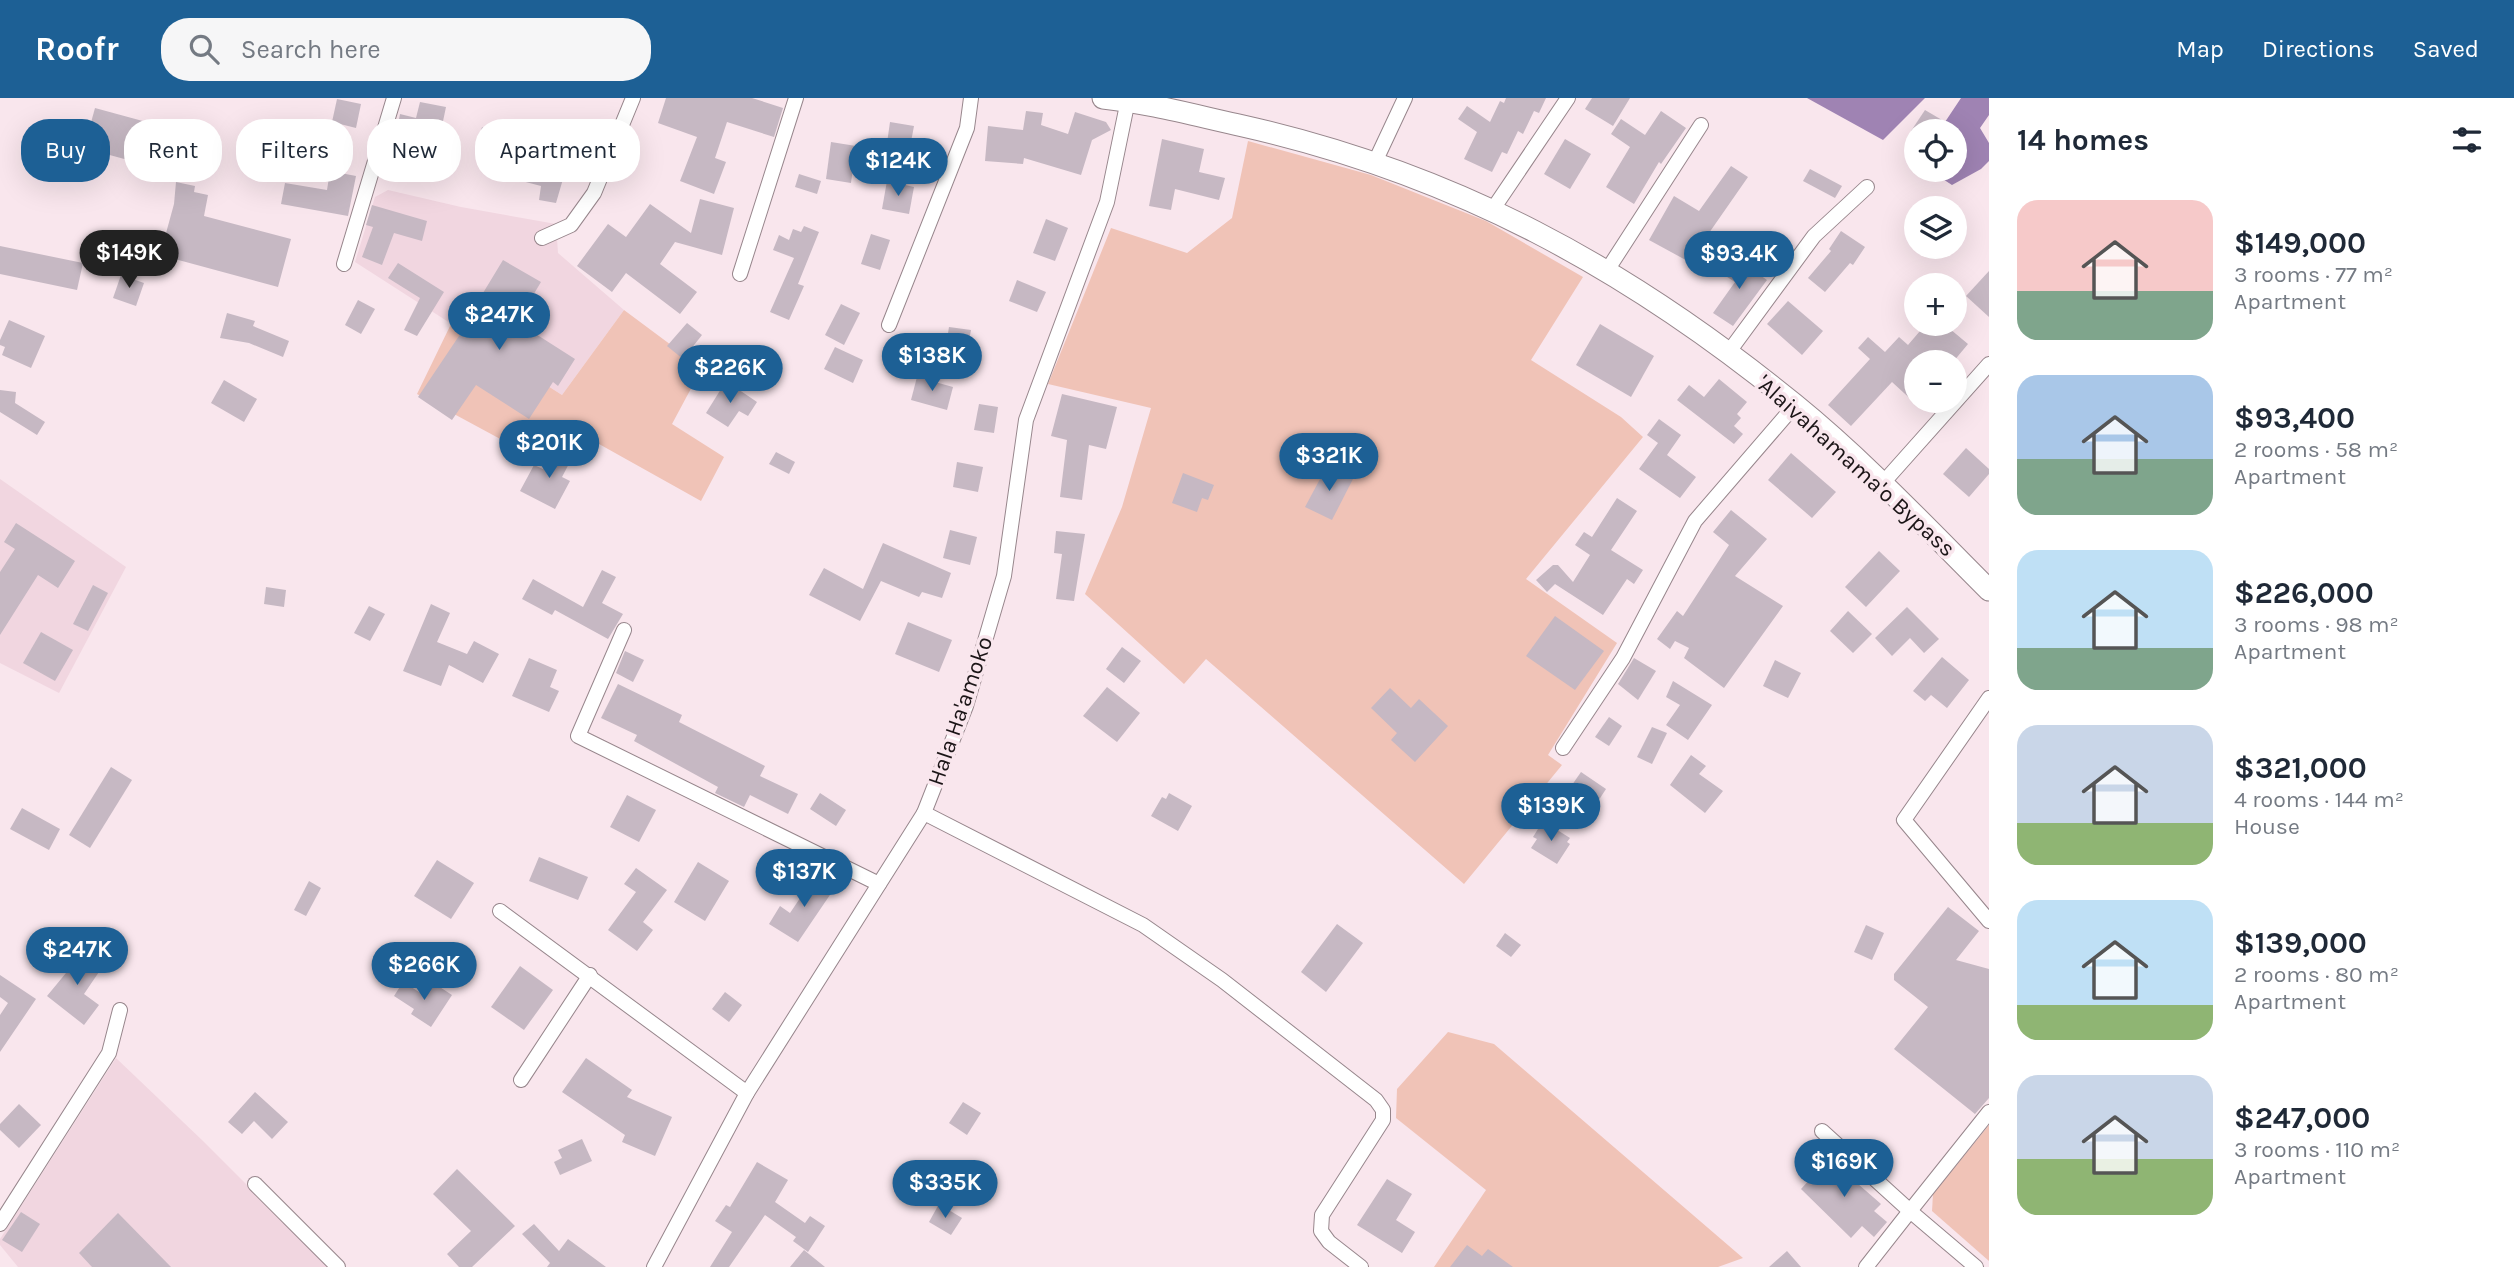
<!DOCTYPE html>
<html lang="en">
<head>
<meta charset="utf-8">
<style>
  body { margin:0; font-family:Karla,sans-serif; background:#f6f6f7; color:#1f2937; height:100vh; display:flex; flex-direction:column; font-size:26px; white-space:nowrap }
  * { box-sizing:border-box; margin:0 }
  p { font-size:23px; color:#747a83 }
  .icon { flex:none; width:38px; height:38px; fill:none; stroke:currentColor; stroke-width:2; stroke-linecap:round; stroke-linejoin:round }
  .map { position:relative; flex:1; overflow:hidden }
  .side { display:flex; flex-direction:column; background:#fff; width:525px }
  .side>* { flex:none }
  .banner { position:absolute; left:21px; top:21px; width:665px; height:63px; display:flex; gap:14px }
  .controls { position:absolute; left:1904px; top:21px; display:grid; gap:14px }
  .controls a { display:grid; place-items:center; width:63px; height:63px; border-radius:50%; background:#fff; box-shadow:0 7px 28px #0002; font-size:35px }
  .price { position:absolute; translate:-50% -60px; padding:0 16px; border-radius:24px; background:#1d6095; color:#fff; font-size:23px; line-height:46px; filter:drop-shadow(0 2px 4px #0008) }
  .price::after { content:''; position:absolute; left:50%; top:42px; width:21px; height:16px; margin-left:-10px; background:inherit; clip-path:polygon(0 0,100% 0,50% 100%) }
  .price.active { background:#222; color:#fff }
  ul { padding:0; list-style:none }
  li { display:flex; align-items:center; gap:21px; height:175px; padding:0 28px }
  li span { display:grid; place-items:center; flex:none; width:196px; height:140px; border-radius:21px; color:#555 }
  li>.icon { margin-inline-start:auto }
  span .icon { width:84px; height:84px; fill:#fffc; stroke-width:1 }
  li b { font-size:30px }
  h2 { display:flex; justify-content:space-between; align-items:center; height:84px; padding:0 28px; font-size:30px }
  .tag { padding:0 24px; border-radius:28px; background:#fff; box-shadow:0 7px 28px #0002; font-size:24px; line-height:63px }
  .tag.active { background:#1d6095; color:#fff }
  header { display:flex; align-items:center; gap:42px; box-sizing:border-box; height:98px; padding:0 35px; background:#1d6095; color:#fff }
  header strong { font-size:33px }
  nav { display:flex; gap:38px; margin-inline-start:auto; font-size:24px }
  .search { width:490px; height:63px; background:#f6f6f7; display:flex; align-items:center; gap:18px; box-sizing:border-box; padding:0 24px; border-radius:28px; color:#747a83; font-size:26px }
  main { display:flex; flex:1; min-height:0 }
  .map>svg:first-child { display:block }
  .built { fill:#f1d6e0 }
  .green { fill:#f0c3b7 }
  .water { fill:#9f83b3 }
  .building { fill:#c6b8c3 }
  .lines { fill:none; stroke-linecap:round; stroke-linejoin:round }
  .minor-casing { stroke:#97868c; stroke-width:16 }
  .secondary-casing { stroke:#97868c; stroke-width:23 }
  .minor { stroke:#fff; stroke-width:14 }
  .secondary { stroke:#fff; stroke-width:21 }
  .labels { text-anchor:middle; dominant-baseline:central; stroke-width:7; stroke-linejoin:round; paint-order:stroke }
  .street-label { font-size:23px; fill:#1b1517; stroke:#f9e6ed }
</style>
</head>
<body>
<header>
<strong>Roofr</strong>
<div class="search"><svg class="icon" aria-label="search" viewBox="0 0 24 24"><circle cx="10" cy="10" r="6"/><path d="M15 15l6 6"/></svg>Search here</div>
<nav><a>Map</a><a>Directions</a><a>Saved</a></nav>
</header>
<main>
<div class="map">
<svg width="1989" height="1169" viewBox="0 0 1989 1169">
  <rect width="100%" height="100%" fill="#f9e6ed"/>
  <g class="built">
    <polygon points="388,92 461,109 556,126 558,155 624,212 562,297 355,164 375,99"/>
    <polygon points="0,381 126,469 59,595 0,565"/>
    <polygon points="116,960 203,1043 329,1169 18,1169 0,1147 0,1141"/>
  </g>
  <g class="green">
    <polygon points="1248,43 1371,77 1486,123 1583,179 1531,262 1621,319 1643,339 1526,481 1617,545 1548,657 1562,667 1464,786 1206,561 1184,586 1085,496 1122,409 1151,310 1048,286 1111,130 1187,155 1232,120"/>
    <polygon points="624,212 702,270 672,326 724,359 701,403 565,327 519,351 417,296 451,226 562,297"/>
    <polygon points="1448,934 1494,946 1743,1160 1718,1169 1434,1169 1486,1092 1396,1020 1397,991"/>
    <polygon points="1989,1027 1989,1163 1932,1113 1933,1096"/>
  </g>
  <g class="water">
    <polygon points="1807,0 1925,0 1883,42"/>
    <polygon points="1961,0 1989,0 1989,17 1980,30 1989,45 1989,63 1981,71 1952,87 1929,72 1955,72 1955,33 1939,33"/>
  </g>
  <g class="building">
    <polygon points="666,0 752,0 783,10 774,39 727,24 715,60 726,64 714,96 680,83 697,39 658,25"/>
    <polygon points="1506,0 1546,0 1539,15 1534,13 1523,36 1518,33 1507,56 1502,54 1492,74 1464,61 1477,34 1458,21 1467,8 1490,24 1500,3 1504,5"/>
    <polygon points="1592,0 1630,0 1613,28 1585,11"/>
    <polygon points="337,1 361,6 356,30 332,24"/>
    <polygon points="420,4 446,9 438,47 396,36 400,16 416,20"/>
    <polygon points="95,10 161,28 150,68 84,50"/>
    <polygon points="1925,12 1942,22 1935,33 1911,33"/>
    <polygon points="1026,13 1043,15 1041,27 1068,36 1075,14 1106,24 1111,32 1092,42 1081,77 1024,60 1023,66 985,63 988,28 1023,32"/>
    <polygon points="1661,13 1686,30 1661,66 1659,64 1634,106 1606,89 1630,49 1611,36 1621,21 1645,37"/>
    <polygon points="890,24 914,28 910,49 887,45"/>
    <polygon points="482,29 508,36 501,59 476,51"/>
    <polygon points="558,41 585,47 582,60 570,57 556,105 539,102 541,88 518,82 527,53 554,61"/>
    <polygon points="1162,41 1204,51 1199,74 1225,80 1219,102 1175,91 1171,112 1149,108"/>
    <polygon points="1565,41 1591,56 1570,91 1544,76"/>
    <polygon points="831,44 856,48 851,85 826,81"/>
    <polygon points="1731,68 1748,79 1709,135 1693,166 1649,142 1674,98 1699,113"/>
    <polygon points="1810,71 1842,88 1835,100 1803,83"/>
    <polygon points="330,73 356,78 348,118 281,106 285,85 327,92"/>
    <polygon points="799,76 821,83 817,96 795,89"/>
    <polygon points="887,83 914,89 909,116 882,111"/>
    <polygon points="176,84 195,88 194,94 208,97 204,118 291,141 278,189 160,157 174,106"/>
    <polygon points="700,101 734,110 722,157 675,144 660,166 697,194 680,216 626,175 612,194 577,168 608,126 626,139 650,106 691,135"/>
    <polygon points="372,107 427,123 422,143 394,135 382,167 362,159 373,129 366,127"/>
    <polygon points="1046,121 1068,130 1055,163 1033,155"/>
    <polygon points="804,128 819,134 798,186 804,188 789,222 770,214 794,160 773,152 779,137 789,142 793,131 801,134"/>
    <polygon points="1841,133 1865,149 1853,167 1850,165 1825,194 1808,180 1831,153 1829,151"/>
    <polygon points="871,136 890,142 880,172 861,166"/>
    <polygon points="0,148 83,165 77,192 0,176"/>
    <polygon points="1733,158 1767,182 1733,228 1713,215 1735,184 1721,175"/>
    <polygon points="503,162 541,184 517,224 575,261 558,288 553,284 529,321 476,287 452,322 418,299 465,229 463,228"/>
    <polygon points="398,165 444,194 417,238 404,232 420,200 388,180"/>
    <polygon points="1989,173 1989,219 1966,198"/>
    <polygon points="121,177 144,185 136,208 113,200"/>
    <polygon points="1017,182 1046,194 1037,214 1009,203"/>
    <polygon points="358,202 375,211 361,236 345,227"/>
    <polygon points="1788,203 1823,233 1802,257 1767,226"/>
    <polygon points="841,206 860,215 844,247 825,237"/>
    <polygon points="227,215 255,223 253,228 289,243 283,259 249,245 220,240"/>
    <polygon points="9,222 45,238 31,270 2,257 5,249 0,247 0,242"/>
    <polygon points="687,225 702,237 683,261 667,248"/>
    <polygon points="1600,226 1654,258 1631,299 1576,267"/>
    <polygon points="1926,226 1944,226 1968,246 1953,264 1916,264 1916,306 1892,284 1851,328 1828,307 1870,261 1858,250 1868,239 1885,254 1899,239 1908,247"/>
    <polygon points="949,229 971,232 965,264 944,260"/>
    <polygon points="835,249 863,262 853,285 824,271"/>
    <polygon points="917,279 953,289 947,312 911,302"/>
    <polygon points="1719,281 1747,304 1737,316 1741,320 1734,328 1743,336 1734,346 1677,302 1689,287 1704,299"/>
    <polygon points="224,282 257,301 244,324 211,305"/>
    <polygon points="726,283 757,304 748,318 739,313 728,329 706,315"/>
    <polygon points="0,292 16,294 15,305 45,324 37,337 0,314"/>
    <polygon points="1062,296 1117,309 1106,351 1089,347 1082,402 1060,399 1067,342 1051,338"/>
    <polygon points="979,306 998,309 994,335 974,332"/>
    <polygon points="1659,321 1681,337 1667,357 1696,379 1680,400 1639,371 1658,345 1647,337"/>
    <polygon points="554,350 572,360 562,379 570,383 555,411 520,393 534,367 543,371"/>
    <polygon points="1966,350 1989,371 1989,376 1969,399 1943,376"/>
    <polygon points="776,354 795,364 789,376 769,366"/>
    <polygon points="1791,355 1836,394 1812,420 1768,382"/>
    <polygon points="957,364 983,369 978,394 953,389"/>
    <polygon points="1327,368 1353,381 1332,422 1305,409"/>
    <polygon points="1183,375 1214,387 1208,402 1202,400 1197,414 1172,405"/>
    <polygon points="1617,400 1637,413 1611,452 1643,472 1634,486 1627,481 1603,517 1555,486 1547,494 1536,482 1553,467 1558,467 1573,484 1590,457 1575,447 1584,434 1592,439"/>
    <polygon points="1731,412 1767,441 1735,478 1783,508 1724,590 1684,560 1689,550 1675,543 1670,551 1657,541 1677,513 1683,518 1729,447 1713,434"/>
    <polygon points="16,425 75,463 58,490 38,477 0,537 0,474 15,451 4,444"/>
    <polygon points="950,432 977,439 970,467 943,460"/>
    <polygon points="1056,433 1085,436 1074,503 1056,501 1062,456 1054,455"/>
    <polygon points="883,445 951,475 942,500 922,494 919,499 881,483 860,523 809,497 824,470 863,491"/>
    <polygon points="1879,453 1900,473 1866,509 1845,489"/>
    <polygon points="602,472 616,479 602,505 623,516 608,541 555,512 552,517 522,501 533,481 583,509"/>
    <polygon points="93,487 108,495 88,533 73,526"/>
    <polygon points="266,489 286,492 284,509 264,506"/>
    <polygon points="431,506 450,515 437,544 467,556 474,543 499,556 483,585 449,567 441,588 403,573"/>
    <polygon points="369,508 385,516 370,543 354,535"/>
    <polygon points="1907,509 1939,541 1924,555 1910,540 1892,558 1875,540"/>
    <polygon points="1848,513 1872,536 1853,555 1830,533"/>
    <polygon points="1555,518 1604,553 1575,592 1526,558"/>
    <polygon points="908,524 952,542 939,574 895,556"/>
    <polygon points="41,534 73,552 55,583 23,565"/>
    <polygon points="1122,549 1141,563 1124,585 1106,571"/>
    <polygon points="625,553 644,562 633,584 616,575"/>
    <polygon points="1942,559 1969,582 1947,610 1931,597 1925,603 1913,593"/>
    <polygon points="529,560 557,572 550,589 559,593 549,614 512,598"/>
    <polygon points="1634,560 1656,573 1638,602 1618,586"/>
    <polygon points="1775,562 1801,575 1788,600 1763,588"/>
    <polygon points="1673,583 1712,607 1688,642 1666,627 1680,607 1666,599"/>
    <polygon points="618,586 682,617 679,624 765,668 760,678 798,696 788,716 750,697 744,709 715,695 718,689 634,643 637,637 601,620"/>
    <polygon points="1107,589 1140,615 1117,644 1083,618"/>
    <polygon points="1390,590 1411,610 1419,601 1448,628 1415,664 1391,642 1397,635 1371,610"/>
    <polygon points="1609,619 1622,628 1609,648 1595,639"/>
    <polygon points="1652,629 1667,635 1652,666 1637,659"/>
    <polygon points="1691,657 1706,668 1699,676 1723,693 1705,715 1670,687"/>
    <polygon points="111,669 132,682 90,750 69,737"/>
    <polygon points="1581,674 1606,691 1591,714 1565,697"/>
    <polygon points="820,695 846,712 836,728 810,711"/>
    <polygon points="1169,695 1192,708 1178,733 1151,718 1162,699 1166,701"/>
    <polygon points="627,697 656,712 639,744 610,729"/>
    <polygon points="22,710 60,731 49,752 10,731"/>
    <polygon points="1543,723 1570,740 1567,744 1570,746 1557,766 1531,750 1537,741 1533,739"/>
    <polygon points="773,753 788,764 780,775 765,764"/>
    <polygon points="539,759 588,779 578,802 529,783"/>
    <polygon points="437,762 474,785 451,821 414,798"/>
    <polygon points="698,764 729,783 705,823 674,804"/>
    <polygon points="636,770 667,792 643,824 653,832 637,853 608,832 636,794 624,786"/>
    <polygon points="817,775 836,788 798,844 769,826 780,808 790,815"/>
    <polygon points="309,783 321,790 306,818 294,812"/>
    <polygon points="1948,809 1979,833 1956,862 1989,871 1989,1000 1975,1016 1894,951 1928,909 1894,882 1894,876"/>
    <polygon points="1337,826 1363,845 1326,894 1301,874"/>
    <polygon points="1866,827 1884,835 1872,862 1854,854"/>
    <polygon points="1505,835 1521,847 1511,859 1496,848"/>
    <polygon points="78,851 103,868 84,896 99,907 84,927 47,898 66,875 63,873"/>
    <polygon points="520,868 553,892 524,932 491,909"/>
    <polygon points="0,877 36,901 0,954 0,917 8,905 0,899"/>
    <polygon points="403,884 424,897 432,884 452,897 431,929 411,916 414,911 394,898"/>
    <polygon points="725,894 742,907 729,924 712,911"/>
    <polygon points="586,960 632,992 627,999 672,1019 655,1058 622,1044 625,1037 562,994"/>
    <polygon points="255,994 288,1024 272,1041 254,1023 242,1036 228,1024"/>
    <polygon points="963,1004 981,1015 967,1037 949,1025"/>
    <polygon points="19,1006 41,1027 19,1050 0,1032 0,1026"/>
    <polygon points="582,1041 592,1063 560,1077 554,1064 562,1060 558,1052"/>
    <polygon points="1833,1056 1854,1075 1850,1079 1881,1106 1874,1113 1887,1124 1874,1139 1862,1128 1851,1140 1801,1091"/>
    <polygon points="757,1064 788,1082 775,1104 805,1125 810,1118 825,1128 808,1154 793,1143 796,1139 765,1117 729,1169 710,1169 732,1134 715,1123 726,1107 730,1109"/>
    <polygon points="457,1071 515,1128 472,1169 459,1169 447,1156 471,1133 433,1096"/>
    <polygon points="1387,1081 1412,1096 1396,1122 1415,1134 1402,1155 1357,1127"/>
    <polygon points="939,1106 962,1120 951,1137 929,1124"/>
    <polygon points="21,1114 40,1126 22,1154 2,1142"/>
    <polygon points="118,1115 171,1169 92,1169 79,1155"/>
    <polygon points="534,1126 559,1153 568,1141 606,1169 547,1169 550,1165 522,1136"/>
    <polygon points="1467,1147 1482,1158 1488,1151 1513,1169 1450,1169"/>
    <polygon points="804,1152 825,1169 790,1169"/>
    <polygon points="1787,1153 1801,1169 1769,1169"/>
  </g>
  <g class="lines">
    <defs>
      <g id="minor">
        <polyline points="1375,64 1405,0"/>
        <polyline points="1493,111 1568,0"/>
        <polyline points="542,140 571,127 594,95 633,0"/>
        <polyline points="344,166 394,0"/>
        <polyline points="1608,171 1701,27"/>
        <polyline points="740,176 796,0"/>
        <polyline points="889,227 967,30 971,0"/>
        <polyline points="1728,255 1814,138 1867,89"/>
        <polyline points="1882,386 1989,266"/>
        <polyline points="624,532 578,638 879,786"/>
        <polyline points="1989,600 1904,722 1989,823"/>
        <polyline points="1563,650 1623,560 1695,423 1795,307"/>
        <polyline points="924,715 1143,827 1222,882 1376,1002 1383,1012 1383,1022 1322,1117 1321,1133 1329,1144 1361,1169"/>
        <polyline points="500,813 747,995"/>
        <polyline points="521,982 590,877"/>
        <polyline points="1822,1033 1910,1113 1989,1014"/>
        <polyline points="255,1086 338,1169"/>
        <polyline points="0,1126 109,955 120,912"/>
        <polyline points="654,1169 747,995 924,715 966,608 1004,478 1026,322 1107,104 1128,2"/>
        <polyline points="1866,1169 1910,1113 1976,1169"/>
      </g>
      <path id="secondary" d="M1103,0C1150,5 1197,18 1243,28C1455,76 1626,169 1794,306C1863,362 1926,429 1989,492"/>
    </defs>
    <use href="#minor" class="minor-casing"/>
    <use href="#secondary" class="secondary-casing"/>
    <use href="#minor" class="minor"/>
    <use href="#secondary" class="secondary"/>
  </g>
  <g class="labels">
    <g class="street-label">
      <text transform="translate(1856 368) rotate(42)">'Alaivahamama'o Bypass</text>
      <text transform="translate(960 613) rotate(-71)">Hala Ha'amoko</text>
    </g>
  </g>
</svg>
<div class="controls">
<a><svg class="icon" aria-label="locate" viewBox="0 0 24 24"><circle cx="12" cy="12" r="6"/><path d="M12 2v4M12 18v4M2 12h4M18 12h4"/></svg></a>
<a><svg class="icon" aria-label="layers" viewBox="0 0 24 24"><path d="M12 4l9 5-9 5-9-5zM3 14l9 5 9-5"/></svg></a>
<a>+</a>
<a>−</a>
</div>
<b class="price" style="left:898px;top:100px">$124K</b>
<b class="price active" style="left:129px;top:192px">$149K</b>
<b class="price" style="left:1739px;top:193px">$93.4K</b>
<b class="price" style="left:499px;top:254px">$247K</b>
<b class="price" style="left:932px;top:295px">$138K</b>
<b class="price" style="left:730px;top:307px">$226K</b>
<b class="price" style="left:549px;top:382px">$201K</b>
<b class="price" style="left:1329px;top:395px">$321K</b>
<b class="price" style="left:1551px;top:745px">$139K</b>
<b class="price" style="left:804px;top:811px">$137K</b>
<b class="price" style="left:77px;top:889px">$247K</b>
<b class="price" style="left:424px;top:904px">$266K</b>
<b class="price" style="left:1844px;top:1101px">$169K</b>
<b class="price" style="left:945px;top:1122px">$335K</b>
<div class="banner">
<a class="tag active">Buy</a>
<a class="tag">Rent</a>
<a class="tag">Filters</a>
<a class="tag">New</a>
<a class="tag">Apartment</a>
</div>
</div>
<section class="side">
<h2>14 homes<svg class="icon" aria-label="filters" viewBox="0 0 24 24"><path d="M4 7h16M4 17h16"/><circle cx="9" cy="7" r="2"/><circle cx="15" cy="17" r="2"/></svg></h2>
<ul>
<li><span style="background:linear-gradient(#f6c9c9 65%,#7fa58c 0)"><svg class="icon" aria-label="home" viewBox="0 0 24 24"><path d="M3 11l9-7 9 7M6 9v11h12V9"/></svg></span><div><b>$149,000</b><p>3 rooms · 77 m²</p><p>Apartment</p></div></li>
<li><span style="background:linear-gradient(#a9c7e8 60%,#7fa58c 0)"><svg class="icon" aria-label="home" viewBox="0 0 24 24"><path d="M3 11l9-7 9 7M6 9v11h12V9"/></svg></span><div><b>$93,400</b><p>2 rooms · 58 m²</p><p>Apartment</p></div></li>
<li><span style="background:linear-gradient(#bfe0f5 70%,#7fa58c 0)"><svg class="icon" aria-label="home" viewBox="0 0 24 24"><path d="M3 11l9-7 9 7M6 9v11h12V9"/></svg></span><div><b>$226,000</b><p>3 rooms · 98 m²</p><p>Apartment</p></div></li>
<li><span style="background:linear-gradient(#c9d6e8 70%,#8fb573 0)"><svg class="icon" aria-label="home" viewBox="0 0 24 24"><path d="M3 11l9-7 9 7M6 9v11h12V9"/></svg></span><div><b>$321,000</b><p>4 rooms · 144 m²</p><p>House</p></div></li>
<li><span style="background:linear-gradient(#bfe0f5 75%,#8fb573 0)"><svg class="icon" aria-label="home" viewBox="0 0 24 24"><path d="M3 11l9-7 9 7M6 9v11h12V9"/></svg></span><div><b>$139,000</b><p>2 rooms · 80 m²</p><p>Apartment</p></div></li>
<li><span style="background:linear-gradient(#c9d6e8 60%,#8fb573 0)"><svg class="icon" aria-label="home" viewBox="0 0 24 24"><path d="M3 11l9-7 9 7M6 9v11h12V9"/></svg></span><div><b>$247,000</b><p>3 rooms · 110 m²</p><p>Apartment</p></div></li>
</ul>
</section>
</main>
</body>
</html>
